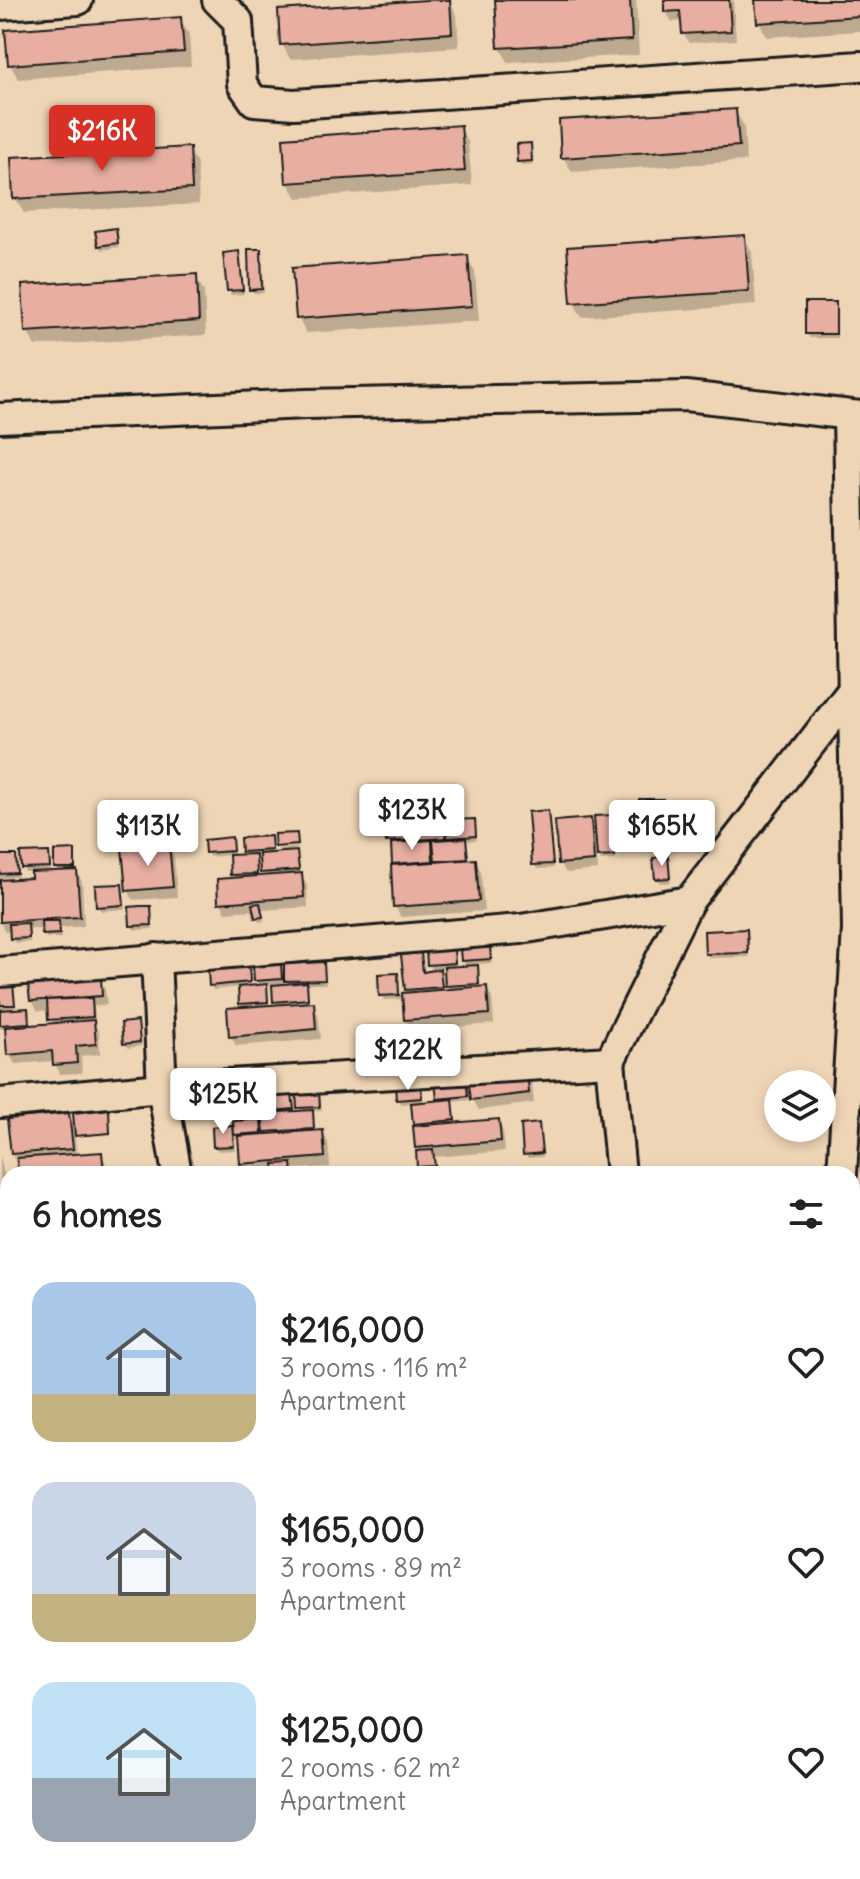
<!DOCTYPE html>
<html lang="en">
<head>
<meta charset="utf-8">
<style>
  body { margin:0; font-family:Delius,sans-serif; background:#f6f6f6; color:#222; height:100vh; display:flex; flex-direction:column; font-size:30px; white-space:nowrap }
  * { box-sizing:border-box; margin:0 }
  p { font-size:26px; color:#767676 }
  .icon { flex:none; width:44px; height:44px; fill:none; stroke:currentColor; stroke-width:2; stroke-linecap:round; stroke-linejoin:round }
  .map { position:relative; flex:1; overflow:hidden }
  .sheet { position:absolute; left:0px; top:1166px; width:860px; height:714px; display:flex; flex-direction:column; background:#fff; border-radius:24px 24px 0 0; box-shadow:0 4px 12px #0003 }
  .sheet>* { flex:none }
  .fabs { position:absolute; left:764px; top:1070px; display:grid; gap:16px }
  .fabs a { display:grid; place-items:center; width:72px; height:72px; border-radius:50%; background:#fff; box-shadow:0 4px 12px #0003; font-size:40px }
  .price { position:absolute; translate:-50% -68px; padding:0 18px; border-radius:8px; background:#fff; color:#222; font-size:26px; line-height:52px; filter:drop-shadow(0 2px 4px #0008) }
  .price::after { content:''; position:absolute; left:50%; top:48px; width:24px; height:18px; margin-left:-12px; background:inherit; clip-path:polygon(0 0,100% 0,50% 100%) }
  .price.current { background:#d93025; color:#fff }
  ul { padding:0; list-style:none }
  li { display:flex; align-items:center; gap:24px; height:200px; padding:0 32px }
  li span { display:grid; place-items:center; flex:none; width:224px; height:160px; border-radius:24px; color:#555 }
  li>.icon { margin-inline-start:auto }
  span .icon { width:96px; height:96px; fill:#fffc; stroke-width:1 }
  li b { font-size:34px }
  h2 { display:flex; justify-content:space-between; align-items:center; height:96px; padding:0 32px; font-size:34px }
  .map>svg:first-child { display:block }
  .shadow { fill:#0003; fill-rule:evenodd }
  .building { fill:#e7aea1; stroke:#1c1c1c; stroke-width:2 }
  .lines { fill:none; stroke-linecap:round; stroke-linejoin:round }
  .street-casing { stroke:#1c1c1c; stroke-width:34 }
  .highway-casing { stroke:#1c1c1c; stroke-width:50 }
  .street { stroke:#eed5b5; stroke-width:28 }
  .highway { stroke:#eed5b5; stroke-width:44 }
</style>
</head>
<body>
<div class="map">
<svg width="860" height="1879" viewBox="0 0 860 1879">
  <rect width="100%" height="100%" fill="#eed5b5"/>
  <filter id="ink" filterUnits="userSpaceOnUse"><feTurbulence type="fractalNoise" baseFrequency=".0125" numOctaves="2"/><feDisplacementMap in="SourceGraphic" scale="16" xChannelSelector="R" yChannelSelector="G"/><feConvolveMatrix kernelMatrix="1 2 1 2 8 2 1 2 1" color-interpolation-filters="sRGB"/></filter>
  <g filter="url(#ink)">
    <g class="shadow">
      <polygon points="497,0 636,0 639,55 508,62 500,48"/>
      <polygon points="666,0 733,0 736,40 689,43 684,34 683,21 672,22 666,12"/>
      <polygon points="757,0 860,0 860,31 767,37 759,22"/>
      <polygon points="449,1 457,15 459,47 290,59 282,44"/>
      <polygon points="180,20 189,34 191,66 18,79 10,64"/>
      <polygon points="735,111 744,126 746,161 572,172 563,157"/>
      <polygon points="460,128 468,142 472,185 297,198 288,183"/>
      <polygon points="529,145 533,165 522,166 519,161"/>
      <polygon points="188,149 197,164 199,204 24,213 15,199"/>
      <polygon points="115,231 119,247 102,250 99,246"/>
      <polygon points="744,237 752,252 756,305 582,317 573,302"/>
      <polygon points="260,251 262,255 264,293 254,293 251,289"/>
      <polygon points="238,253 244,294 231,295 229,291"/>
      <polygon points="467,257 475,272 479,321 306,333 298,318"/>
      <polygon points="195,276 204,291 206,335 35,346 27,331"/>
      <polygon points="835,304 837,308 837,338 810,338 807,334"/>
      <polygon points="662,801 664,806 664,824 643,824 640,820"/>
      <polygon points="547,812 554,868 537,869 534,864"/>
      <polygon points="611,817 616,860 601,861 597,853 598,870 566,873 560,863 590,820 597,833"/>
      <polygon points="474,821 477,840 467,841 469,862 475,862 481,871 484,911 401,917 395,907 396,867 393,846 388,842 413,826"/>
      <path d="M269,838L273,855L281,854L278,849L299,847L294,850L298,857L301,875L307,885L308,907L261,910L264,921L259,922L255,910L226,912L220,902L235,880L232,874L231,855L210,857L207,853L231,840L235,857L246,856L243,852ZM254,855H261L265,877L258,878Z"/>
      <polygon points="168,846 174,856 177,897 133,900 128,890"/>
      <polygon points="73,853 77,872 82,882 84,926 61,928 61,938 46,938 44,929 29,929 30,942 15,943 12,931 5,931 0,922 0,882 34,880 33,872 25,872 23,868 48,854 51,873 59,873 56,868"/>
      <polygon points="0,857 15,857 18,877 0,878"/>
      <polygon points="667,858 671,882 660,883 657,879"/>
      <polygon points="121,886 125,909 101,911 98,906"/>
      <polygon points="150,908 153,929 135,930 132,926"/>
      <polygon points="746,931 749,936 749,957 709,958 707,954"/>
      <path d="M489,948L492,963L475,964L479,972L480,989L486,988L492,998L494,1024L411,1030L406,1020L404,999L384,1000L381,995L397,975L400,995L409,994L407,990L420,955L424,973L434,972L429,964L453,951L456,968H467L463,960ZM437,968H446L447,986L450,991L444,992L442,976Z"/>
      <path d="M323,964L326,984H306L309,1004H313L318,1014L321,1039L236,1046L231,1036L244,1009L241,1004L240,987L213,990L211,985L248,968L252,987H260L256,981L280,965L286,977ZM283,974L289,986H284ZM265,984H274L278,1006L269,1007L268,990Z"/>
      <polygon points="100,980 105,989 107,1005 94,1006 95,1021 93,1021 99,1032 100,1054 81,1056 82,1073 60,1074 54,1061 15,1064 9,1054 7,1028 0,1029 0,987 12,986 16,1011 27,1010 30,1027 54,1025 50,1010 38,1011 32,1001"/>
      <polygon points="137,1023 142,1046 128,1048 125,1043"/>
      <polygon points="526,1073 532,1083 534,1103 479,1110 473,1100"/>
      <polygon points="465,1080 469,1100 453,1102 456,1124 498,1121 503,1131 505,1151 434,1157 436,1170 422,1171 413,1103 401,1104 398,1099 420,1085 423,1104 441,1102 439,1099"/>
      <polygon points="318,1093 322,1111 311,1111 315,1133 322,1132 328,1142 330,1167 293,1169 294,1174 277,1174 277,1171 248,1173 242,1163 240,1139 234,1139 235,1150 218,1151 215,1147 214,1128 235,1126 235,1123 265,1121 263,1098 291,1096 295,1113 302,1112 299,1107"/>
      <polygon points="68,1115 77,1130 76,1134 74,1130 77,1156 101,1154 106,1164 107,1174 20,1174 12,1154"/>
      <polygon points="538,1125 543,1157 528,1158 525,1154"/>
      <polygon points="0,1155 5,1179 0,1179"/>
      <polygon points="0,1203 3,1207 4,1222 0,1222"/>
      <polygon points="0,1398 8,1412 6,1438 0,1438"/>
    </g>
    <g class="building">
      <polygon points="427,0 450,0 452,33 280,45 278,10"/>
      <polygon points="495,0 630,0 632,40 498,48"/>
      <polygon points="664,0 729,0 731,31 682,34 680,11 664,12"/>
      <polygon points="755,0 860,0 860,16 757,23"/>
      <polygon points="181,17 184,52 8,65 5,30"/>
      <polygon points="736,109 739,146 561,158 559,120"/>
      <polygon points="461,125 465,171 286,183 283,138"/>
      <polygon points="531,143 532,161 517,162 516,144"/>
      <polygon points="190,147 192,189 13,199 11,157"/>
      <polygon points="116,228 118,243 98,246 95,231"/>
      <polygon points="745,235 749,291 571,303 567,247"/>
      <polygon points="248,249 261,249 262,289 249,290"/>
      <polygon points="239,251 243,290 227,291 223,253"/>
      <polygon points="468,255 472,306 296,319 292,268"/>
      <polygon points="197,274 199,321 25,332 22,285"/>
      <rect x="805" y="302" width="31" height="32"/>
      <polygon points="639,799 663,799 662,820 638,820"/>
      <polygon points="548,810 553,864 532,865 528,812"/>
      <polygon points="612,815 615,856 597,857 594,816"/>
      <polygon points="591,818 594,861 558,864 555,821"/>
      <polygon points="475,819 476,836 447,838 446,820"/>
      <polygon points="413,822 414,840 386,842 385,823"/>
      <polygon points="445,822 446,838 415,840 414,824"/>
      <polygon points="297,833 298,845 275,847 274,834"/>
      <polygon points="271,836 272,850 241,852 240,838"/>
      <polygon points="232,837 233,851 205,853 204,840"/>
      <polygon points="466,838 468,859 435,861 433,840"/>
      <polygon points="432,840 433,861 392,864 391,843"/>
      <polygon points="169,844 173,887 126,891 122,848"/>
      <polygon points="75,850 75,868 54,868 54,851"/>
      <polygon points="297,851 299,870 260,873 259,854"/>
      <polygon points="49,852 50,867 21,868 20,853"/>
      <polygon points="256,854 257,874 230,875 229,855"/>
      <polygon points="0,855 16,855 17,873 0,874"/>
      <polygon points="668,856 670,878 655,879 653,858"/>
      <polygon points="476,859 479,901 393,907 391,865"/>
      <polygon points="77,870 80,917 0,922 0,880 31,878 31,872"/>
      <polygon points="302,873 304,897 218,903 217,879"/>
      <polygon points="122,884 124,905 96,907 95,885"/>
      <polygon points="260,903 263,917 255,918 252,904"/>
      <polygon points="140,906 151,906 152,925 130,926 129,907"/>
      <polygon points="41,921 59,921 60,934 42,935"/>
      <polygon points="28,923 29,938 10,939 9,924"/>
      <polygon points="747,929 748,953 705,954 704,931"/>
      <polygon points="490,946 491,959 461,961 460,949"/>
      <polygon points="454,949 455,963 427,965 426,951"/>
      <polygon points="421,953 423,972 440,969 442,987 405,990 401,955"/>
      <polygon points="324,962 325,980 284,981 284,964"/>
      <polygon points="281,963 282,979 254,981 253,965"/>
      <polygon points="478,965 479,984 445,986 444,967"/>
      <polygon points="249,966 250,982 209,986 208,970"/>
      <polygon points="398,973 399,995 379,996 378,974"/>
      <polygon points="101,977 102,996 30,1001 28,983"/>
      <polygon points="307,982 308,999 273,1002 272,985"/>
      <polygon points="13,984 15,1005 0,1005 0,985"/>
      <polygon points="267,984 268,1002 239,1004 238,987"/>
      <polygon points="487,986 489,1014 404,1020 402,993"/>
      <polygon points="92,998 93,1017 48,1020 47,1000"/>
      <polygon points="314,1002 316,1029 229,1037 227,1008"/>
      <polygon points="28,1008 29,1023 0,1025 0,1010"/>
      <polygon points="94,1020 96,1044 76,1046 77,1063 53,1065 52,1051 7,1055 5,1027"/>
      <polygon points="138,1021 140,1042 123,1044 121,1023"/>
      <polygon points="527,1071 529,1093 471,1100 468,1078"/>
      <polygon points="466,1078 468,1096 437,1099 435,1082"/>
      <polygon points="421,1083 422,1098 396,1100 395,1085"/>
      <polygon points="319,1091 320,1107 297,1108 296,1093"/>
      <polygon points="292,1094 294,1109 262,1112 260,1096"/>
      <polygon points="453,1099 455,1120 413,1124 411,1103"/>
      <polygon points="109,1109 110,1133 75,1136 73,1113"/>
      <polygon points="313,1110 314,1129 264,1132 262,1113"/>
      <polygon points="69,1113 73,1149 11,1154 7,1119"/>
      <polygon points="261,1119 262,1133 234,1135 233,1121"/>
      <polygon points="499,1119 501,1141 415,1148 413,1126"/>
      <polygon points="539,1123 542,1153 523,1155 521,1125"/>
      <polygon points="232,1125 234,1146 213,1147 212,1127"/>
      <polygon points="323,1130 325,1157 240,1164 238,1136"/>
      <polygon points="433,1150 435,1166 417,1167 416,1151"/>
      <polygon points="102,1152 104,1174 18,1174 17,1158"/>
      <polygon points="292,1163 293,1174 275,1174 274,1164"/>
      <polygon points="0,1642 8,1644 8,1667 0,1665"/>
      <polygon points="860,1783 860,1879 843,1879 844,1872 852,1872 852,1827"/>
    </g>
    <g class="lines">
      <defs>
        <g id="street">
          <polyline points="217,0 238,21 242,84 254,101 294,104 860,66"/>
          <polyline points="0,5 78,0"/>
          <polyline points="0,418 306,404 686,396 860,416"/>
          <polyline points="156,958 162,1088 177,1174"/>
          <polyline points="0,972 521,929 689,901 854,688"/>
          <polyline points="610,1061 621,1174"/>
          <polyline points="0,1103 162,1088 610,1061 689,901"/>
          <polyline points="842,1174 857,929 848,415"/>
          <polyline points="0,1234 8,1233"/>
          <polyline points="0,1360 8,1360"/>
        </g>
        <g id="highway">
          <polyline points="0,1775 8,1777"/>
          <polyline points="0,1830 8,1831"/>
          <polyline points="180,1872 210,1879"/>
          <polyline points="381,1872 405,1879"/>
        </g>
      </defs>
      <use href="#street" class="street-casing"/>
      <use href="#highway" class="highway-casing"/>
      <use href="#street" class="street"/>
      <use href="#highway" class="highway"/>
    </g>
  </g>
</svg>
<div class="fabs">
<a><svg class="icon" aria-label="layers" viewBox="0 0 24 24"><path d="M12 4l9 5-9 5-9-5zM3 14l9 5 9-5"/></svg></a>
</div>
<b class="price current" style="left:102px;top:173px">$216K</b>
<b class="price" style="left:412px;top:852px">$123K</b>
<b class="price" style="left:148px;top:868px">$113K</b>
<b class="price" style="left:662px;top:868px">$165K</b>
<b class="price" style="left:408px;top:1092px">$122K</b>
<b class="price" style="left:223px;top:1136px">$125K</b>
<section class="sheet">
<h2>6 homes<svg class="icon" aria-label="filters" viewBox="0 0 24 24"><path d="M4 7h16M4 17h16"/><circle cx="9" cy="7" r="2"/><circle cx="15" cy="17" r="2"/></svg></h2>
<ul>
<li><span style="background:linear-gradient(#a9c7e8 70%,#c2b280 0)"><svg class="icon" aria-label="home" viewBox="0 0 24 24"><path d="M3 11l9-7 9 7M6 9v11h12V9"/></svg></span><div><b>$216,000</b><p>3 rooms · 116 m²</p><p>Apartment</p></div><svg class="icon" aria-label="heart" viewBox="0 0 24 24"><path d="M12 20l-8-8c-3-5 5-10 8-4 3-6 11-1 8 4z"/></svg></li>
<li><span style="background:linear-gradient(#c9d6e8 70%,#c2b280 0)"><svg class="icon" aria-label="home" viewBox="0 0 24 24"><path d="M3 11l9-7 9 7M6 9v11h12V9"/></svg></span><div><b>$165,000</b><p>3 rooms · 89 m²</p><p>Apartment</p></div><svg class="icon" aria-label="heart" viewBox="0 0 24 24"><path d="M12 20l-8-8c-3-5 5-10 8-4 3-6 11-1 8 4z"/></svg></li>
<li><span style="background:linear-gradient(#bfe0f5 60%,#9aa5b1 0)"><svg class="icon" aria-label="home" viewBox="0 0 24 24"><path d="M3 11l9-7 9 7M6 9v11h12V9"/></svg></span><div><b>$125,000</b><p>2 rooms · 62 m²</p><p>Apartment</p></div><svg class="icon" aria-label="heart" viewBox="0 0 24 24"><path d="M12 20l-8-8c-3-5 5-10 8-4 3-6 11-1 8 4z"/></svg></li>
</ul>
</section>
</div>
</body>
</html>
